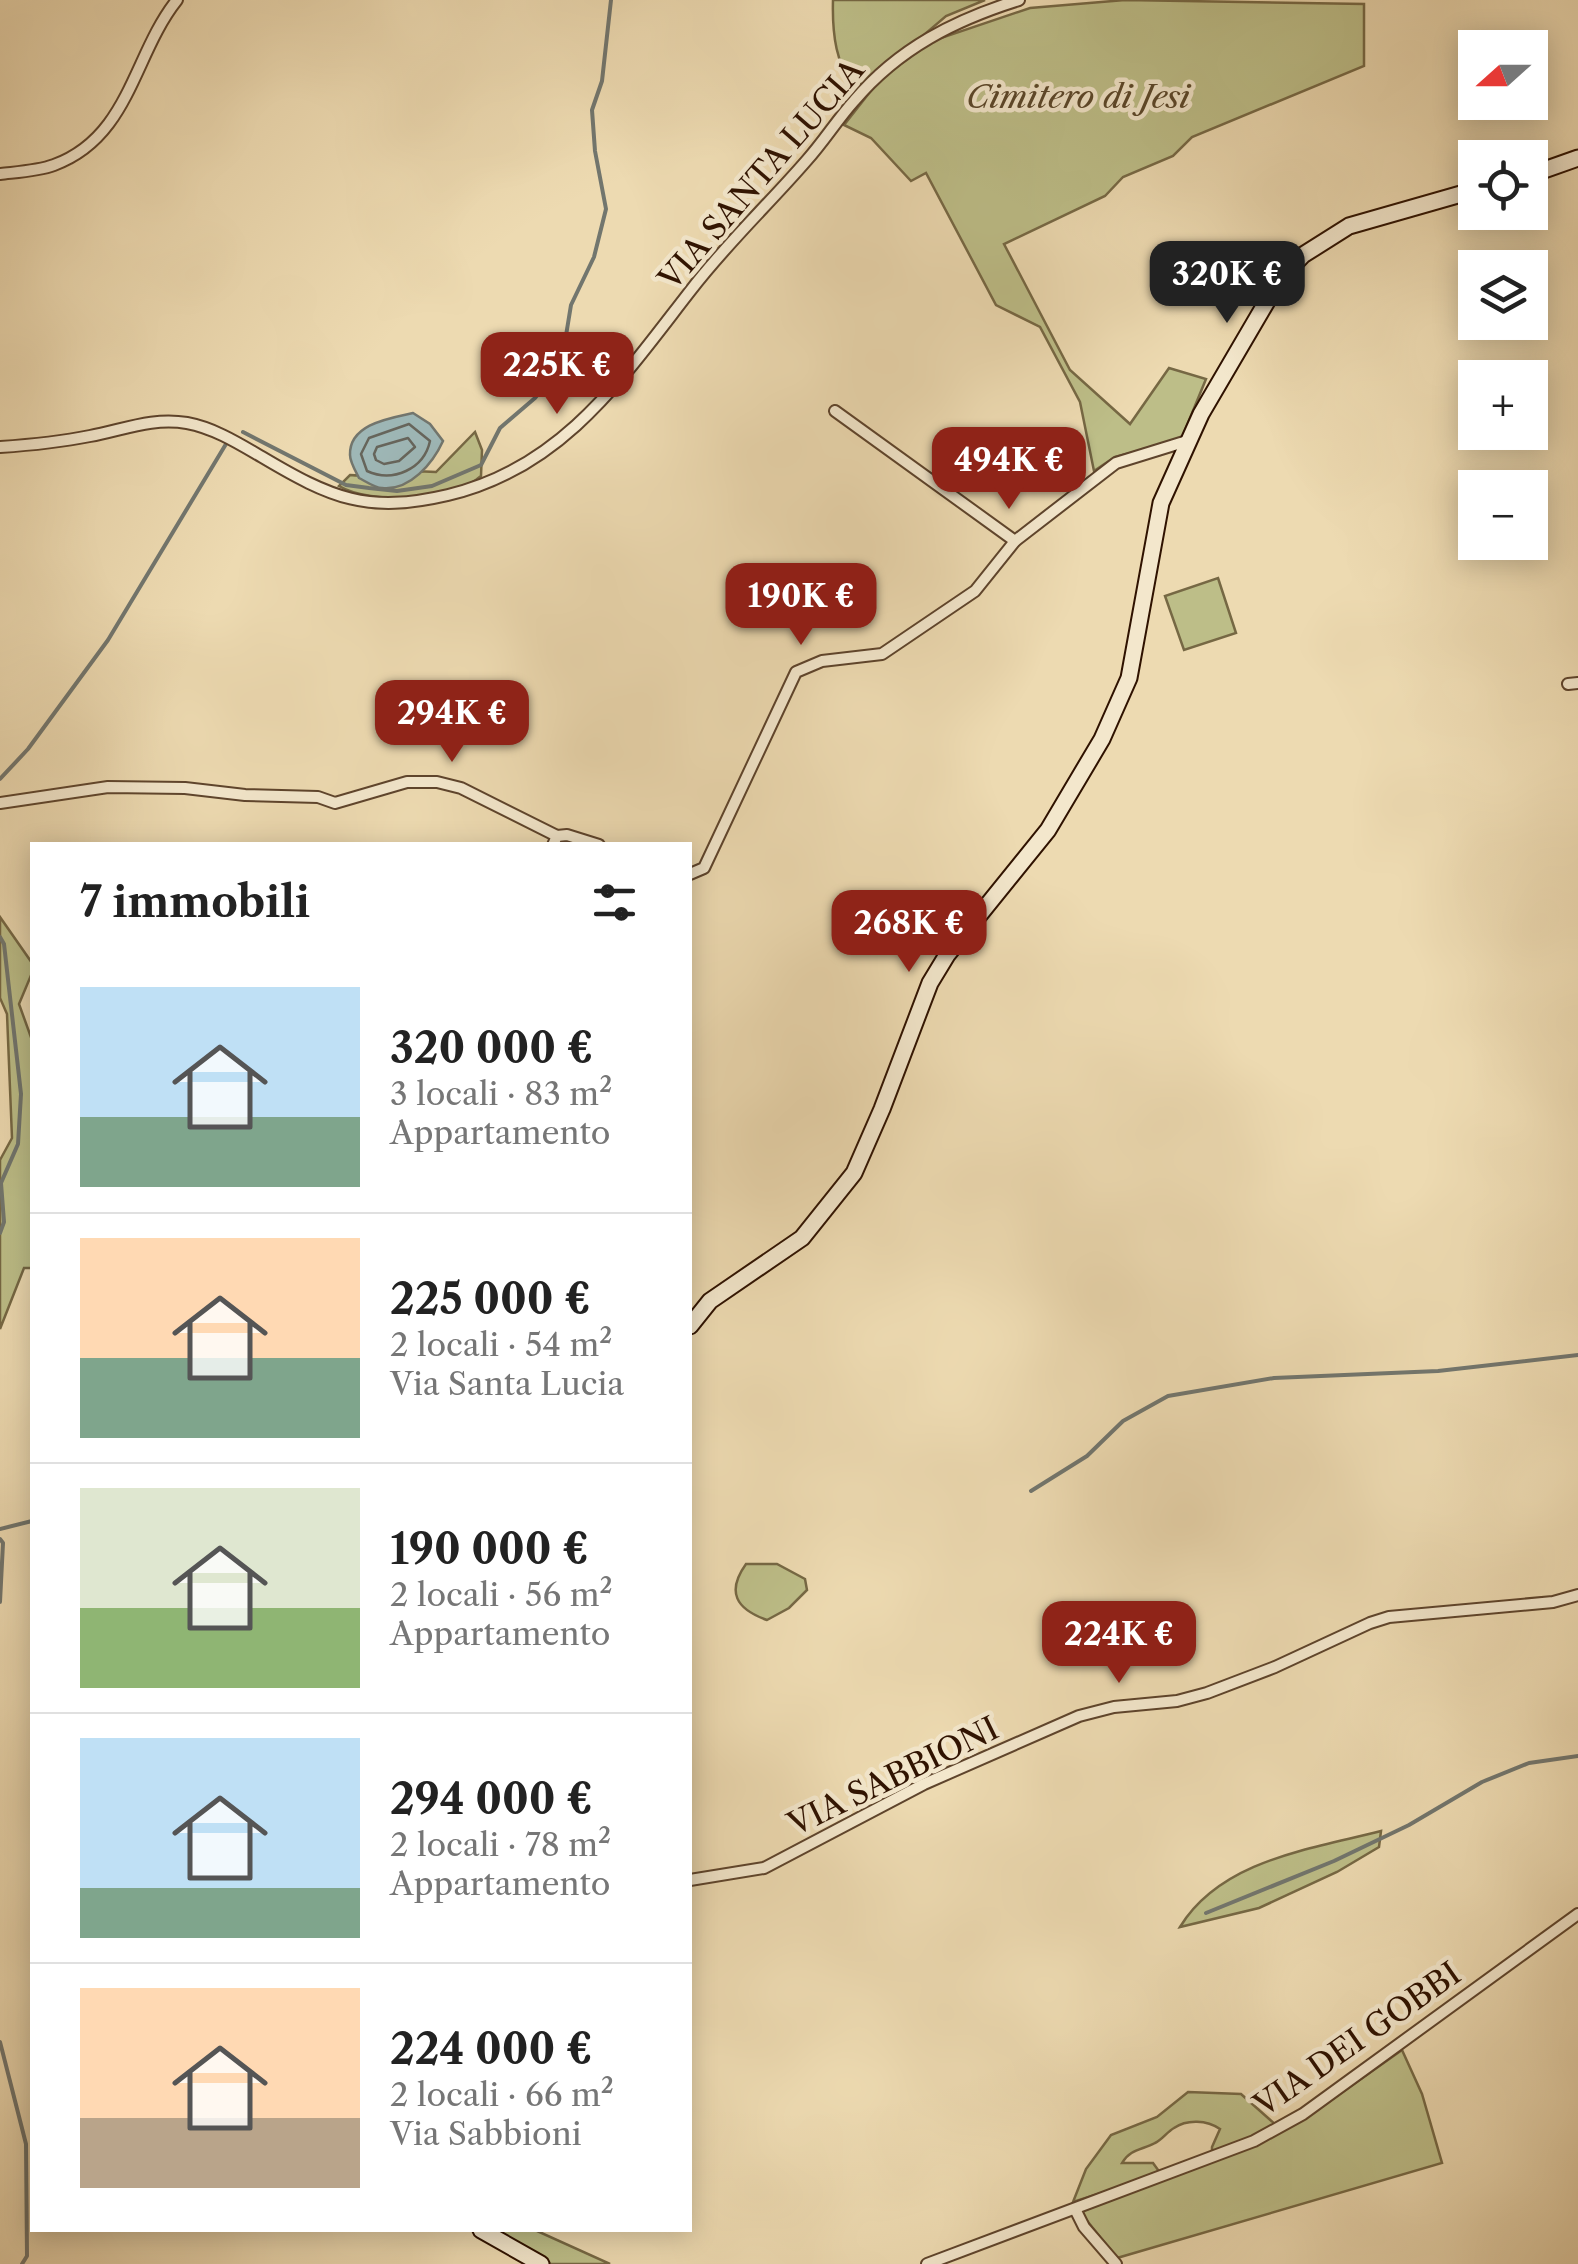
<!DOCTYPE html>
<html lang="it">
<head>
<meta charset="utf-8">
<style>
  body { margin:0; font-family:"Libre Caslon Text",serif; background:#f2f2f2; color:#222; height:100vh; display:flex; flex-direction:column; font-size:38px; white-space:nowrap }
  * { box-sizing:border-box; margin:0 }
  p { font-size:32px; color:#767676 }
  .icon { flex:none; width:55px; height:55px; fill:none; stroke:currentColor; stroke-width:2; stroke-linecap:round; stroke-linejoin:round }
  .map { position:relative; flex:1; overflow:hidden }
  .side { position:absolute; left:30px; top:842px; width:662px; height:1390px; display:flex; flex-direction:column; background:#fff; border-radius:0px; box-shadow:0 5px 25px #0003 }
  .side>* { flex:none }
  .needle { width:65px; rotate:249deg }
  .tools { position:absolute; left:1458px; top:30px; display:grid; gap:20px }
  .tools a { display:grid; place-items:center; width:90px; height:90px; border-radius:0px; background:#fff; box-shadow:0 5px 25px #0003; font-size:50px }
  .price { position:absolute; translate:-50% -85px; padding:0 22px; border-radius:20px; background:#8f2418; color:#fff; font-size:32px; line-height:65px; filter:drop-shadow(0 2px 5px #0008) }
  .price::after { content:''; position:absolute; left:50%; top:60px; width:30px; height:22px; margin-left:-15px; background:inherit; clip-path:polygon(0 0,100% 0,50% 100%) }
  .price.current { background:#222; color:#fff }
  ul { padding:0; list-style:none }
  li { display:flex; align-items:center; gap:30px; height:250px; padding:0 50px }
  li+li { border-top:2px solid #e0e0e0 }
  li span { display:grid; place-items:center; flex:none; width:280px; height:200px; border-radius:0px; color:#555 }
  li>.icon { margin-inline-start:auto }
  span .icon { width:120px; height:120px; fill:#fffc; stroke-width:1 }
  li b { font-size:42px }
  h2 { display:flex; justify-content:space-between; align-items:center; height:120px; padding:0 50px; font-size:42px }
  .map>svg:first-child { display:block }
  .green { fill:#bdbe88; stroke:#766844; stroke-width:2.5 }
  .water { fill:#9eb8b8; stroke:#72766e; stroke-width:2.5 }
  .lines { fill:none; stroke-linecap:round; stroke-linejoin:round }
  .shore { stroke:#66655c; stroke-width:2.5 }
  .stream { stroke:#72766e; stroke-width:4 }
  .minor-casing { stroke:#5e442c; stroke-width:14 }
  .secondary-casing { stroke:#2f1200; stroke-width:19 }
  .minor { stroke:#f3e7cc; stroke-width:10 }
  .secondary { stroke:#f3e7cc; stroke-width:15 }
  .labels { text-anchor:middle; dominant-baseline:central; stroke-width:9; stroke-linejoin:round; paint-order:stroke }
  .park-label { font-size:32px; font-style:italic; fill:#5a4629; stroke:#f3e7cc }
  .street-label { font-size:32px; fill:#2f1200; stroke:#f3e7cc }
</style>
</head>
<body>
<div class="map">
<svg width="1578" height="2264" viewBox="0 0 1578 2264">
  <rect width="100%" height="100%" fill="#eddab1"/>
  <filter id="stains"><feTurbulence type="fractalNoise" baseFrequency=".002" numOctaves="4"/><feColorMatrix values="0 0 0 0 .2 0 0 0 0 .09 0 0 0 0 .02 0 0 0 .5 -.17"/></filter>
  <radialGradient id="worn" r=".72"><stop offset=".6" stop-color="#630" stop-opacity="0"/><stop offset="1" stop-color="#630" stop-opacity=".3"/></radialGradient>
  <g class="green">
    <path d="M833,0H985L946,16L856,93C836,64 832,35 833,0Z"/>
    <polygon points="1125,0 1364,4 1364,66 1192,137 1173,156 1123,177 1105,196 1004,244 1070,370 1130,424 1169,368 1206,379 1181,440 1115,457 1094,471 1080,402 1040,327 996,305 926,173 911,181 871,138 844,125 881,78 932,41 1030,8"/>
    <path d="M475,432L482,450L481,476C454,501 371,505 339,486L350,475C379,478 407,469 436,472Z"/>
    <polygon points="1218,578 1236,633 1184,650 1165,596"/>
    <polygon points="0,917 32,963 32,973 19,1004 32,1040 32,1268 24,1268 0,1329 0,1160 12,1138 7,1014 0,998"/>
    <path d="M746,1564H777L805,1579L807,1590L789,1608L767,1620C736,1609 726,1592 746,1564Z"/>
    <path d="M1381,1831L1379,1847L1337,1872L1259,1908L1180,1927C1221,1860 1311,1849 1381,1831Z"/>
    <polygon points="1402,2050 1422,2094 1442,2163 1117,2258 1080,2212 1262,2142 1310,2115"/>
    <path d="M1188,2092L1241,2094L1276,2125L1255,2139L1212,2154V2147L1220,2129C1207,2120 1187,2119 1174,2128C1167,2132 1162,2140 1155,2143C1142,2150 1130,2149 1122,2163H1153L1161,2174L1073,2202L1086,2169L1111,2135L1157,2117Z"/>
    <polygon points="489,2230 535,2230 610,2264 551,2264"/>
  </g>
  <path class="water" d="M413,413L430,424L443,441C433,463 410,491 382,488C375,488 365,481 359,478C356,472 350,462 350,455C349,424 390,418 413,413Z"/>
  <g class="lines">
    <g class="shore">
      <path d="M409,424L430,441C424,469 393,483 367,471L361,454L369,438Z"/>
      <polygon points="408,438 415,447 399,461 384,464 376,460 374,454 377,447"/>
    </g>
    <g class="stream">
      <polyline points="243,432 346,485 369,488 397,491 432,486 481,465 500,428 535,398 561,366 571,305 594,257 606,209 595,151 592,110 602,81 611,0"/>
      <polyline points="0,779 28,749 108,640 226,444"/>
      <polyline points="0,937 4,944 21,1094 18,1144 1,1183 4,1222 0,1233"/>
      <polyline points="1031,1491 1087,1456 1123,1421 1168,1396 1274,1378 1438,1371 1578,1355"/>
      <polyline points="0,1529 32,1521"/>
      <polyline points="0,1539 3,1543 0,1602"/>
      <polyline points="1206,1913 1334,1861 1409,1825 1482,1782 1529,1763 1578,1756"/>
      <polyline points="0,2042 26,2144 27,2256 22,2264"/>
    </g>
    <defs>
      <g id="minor">
        <path d="M0,174C17,172 38,171 54,165C130,137 133,55 177,0"/>
        <polyline points="835,411 1015,541 1116,463 1187,441"/>
        <path d="M0,447C30,445 60,442 90,436C123,430 152,417 187,423C214,428 238,443 262,457C331,498 367,514 448,495C563,468 623,377 691,290C727,243 769,204 807,160C824,141 837,120 854,101C899,48 955,20 1019,0"/>
        <polyline points="1568,684 1578,683"/>
        <polyline points="0,803 108,787 185,788 245,795 318,797 335,803 407,782 437,782 461,788 557,836"/>
        <polyline points="553,845 557,836 567,835 599,845"/>
        <polyline points="690,874 704,868 796,672 822,661 882,654 975,591 1015,541"/>
        <polyline points="690,1880 764,1868 924,1784 1079,1716 1114,1707 1177,1701 1207,1693 1275,1667 1370,1623 1389,1617 1553,1602 1578,1595"/>
        <polyline points="1075,2209 1084,2227 1116,2264"/>
        <polyline points="927,2264 1254,2141 1303,2114 1578,1914"/>
      </g>
      <g id="secondary">
        <polyline points="1530,175 1578,158"/>
        <polyline points="690,1326 710,1301 802,1238 854,1173 882,1109 930,983 947,955 1048,830 1102,739 1129,678 1161,503 1201,414 1280,279 1303,255 1349,226 1475,190"/>
        <polyline points="481,2230 541,2264"/>
      </g>
    </defs>
    <use href="#minor" class="minor-casing"/>
    <use href="#secondary" class="secondary-casing"/>
    <use href="#minor" class="minor"/>
    <use href="#secondary" class="secondary"/>
  </g>
  <g class="labels">
    <g class="park-label">
      <text x="1078" y="96">Cimitero di Jesi</text>
    </g>
    <g class="street-label">
      <text transform="translate(761 174) rotate(-49)">VIA SANTA LUCIA</text>
      <text transform="translate(893 1776) rotate(-26)">VIA SABBIONI</text>
      <text transform="translate(1357 2039) rotate(-35)">VIA DEI GOBBI</text>
    </g>
  </g>
  <rect width="100%" height="100%" filter="url(#stains)"/>
  <rect width="100%" height="100%" fill="url(#worn)"/>
</svg>
<div class="tools">
<a><svg class="needle" viewBox="-14 -14 28 28"><path d="M0-13l5 13h-10z" fill="#e53935"/><path d="M0 13l5-13h-10z" fill="#767676"/></svg></a>
<a><svg class="icon" aria-label="locate" viewBox="0 0 24 24"><circle cx="12" cy="12" r="6"/><path d="M12 2v4M12 18v4M2 12h4M18 12h4"/></svg></a>
<a><svg class="icon" aria-label="layers" viewBox="0 0 24 24"><path d="M12 4l9 5-9 5-9-5zM3 14l9 5 9-5"/></svg></a>
<a>+</a>
<a>−</a>
</div>
<b class="price current" style="left:1227px;top:326px">320K €</b>
<b class="price" style="left:557px;top:417px">225K €</b>
<b class="price" style="left:1009px;top:512px">494K €</b>
<b class="price" style="left:801px;top:648px">190K €</b>
<b class="price" style="left:452px;top:765px">294K €</b>
<b class="price" style="left:909px;top:975px">268K €</b>
<b class="price" style="left:1119px;top:1686px">224K €</b>
<section class="side">
<h2>7 immobili<svg class="icon" aria-label="filters" viewBox="0 0 24 24"><path d="M4 7h16M4 17h16"/><circle cx="9" cy="7" r="2"/><circle cx="15" cy="17" r="2"/></svg></h2>
<ul>
<li><span style="background:linear-gradient(#bfe0f5 65%,#7fa58c 0)"><svg class="icon" aria-label="home" viewBox="0 0 24 24"><path d="M3 11l9-7 9 7M6 9v11h12V9"/></svg></span><div><b>320 000 €</b><p>3 locali · 83 m²</p><p>Appartamento</p></div></li>
<li><span style="background:linear-gradient(#ffd9b3 60%,#7fa58c 0)"><svg class="icon" aria-label="home" viewBox="0 0 24 24"><path d="M3 11l9-7 9 7M6 9v11h12V9"/></svg></span><div><b>225 000 €</b><p>2 locali · 54 m²</p><p>Via Santa Lucia</p></div></li>
<li><span style="background:linear-gradient(#dfe7d0 60%,#8fb573 0)"><svg class="icon" aria-label="home" viewBox="0 0 24 24"><path d="M3 11l9-7 9 7M6 9v11h12V9"/></svg></span><div><b>190 000 €</b><p>2 locali · 56 m²</p><p>Appartamento</p></div></li>
<li><span style="background:linear-gradient(#bfe0f5 75%,#7fa58c 0)"><svg class="icon" aria-label="home" viewBox="0 0 24 24"><path d="M3 11l9-7 9 7M6 9v11h12V9"/></svg></span><div><b>294 000 €</b><p>2 locali · 78 m²</p><p>Appartamento</p></div></li>
<li><span style="background:linear-gradient(#ffd9b3 65%,#b9a48a 0)"><svg class="icon" aria-label="home" viewBox="0 0 24 24"><path d="M3 11l9-7 9 7M6 9v11h12V9"/></svg></span><div><b>224 000 €</b><p>2 locali · 66 m²</p><p>Via Sabbioni</p></div></li>
</ul>
</section>
</div>
</body>
</html>
